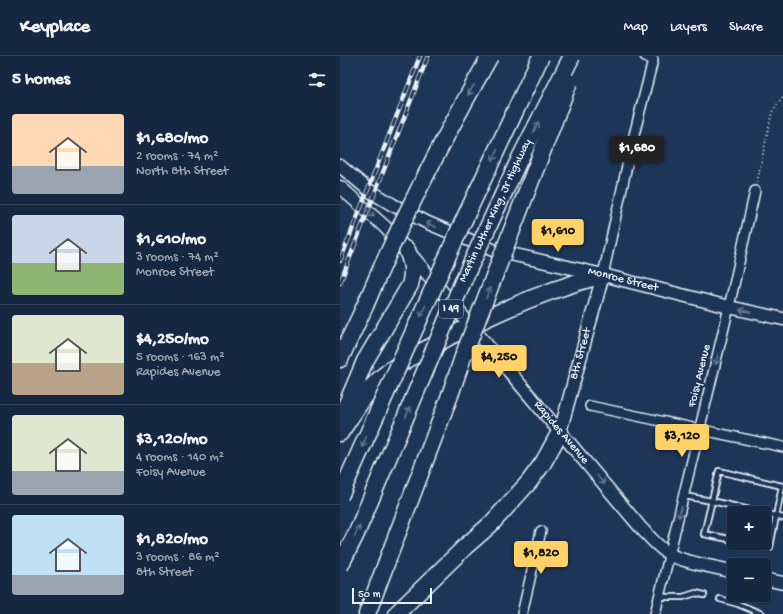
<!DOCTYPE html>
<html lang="en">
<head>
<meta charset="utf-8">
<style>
  body { margin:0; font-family:"Gochi Hand",sans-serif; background:#1f3048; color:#f1f3f6; height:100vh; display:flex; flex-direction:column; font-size:15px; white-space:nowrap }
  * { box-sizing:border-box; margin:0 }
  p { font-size:13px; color:#9ea6b1 }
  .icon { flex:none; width:22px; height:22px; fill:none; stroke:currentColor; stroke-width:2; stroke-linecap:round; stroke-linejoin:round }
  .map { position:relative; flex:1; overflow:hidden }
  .side { display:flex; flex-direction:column; background:#162841; width:340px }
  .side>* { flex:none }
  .fabs { position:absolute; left:387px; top:450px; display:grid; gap:8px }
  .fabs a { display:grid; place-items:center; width:44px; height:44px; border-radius:4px; background:#162841; box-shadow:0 1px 3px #0004,0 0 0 1px #35445a; font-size:20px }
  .scale { position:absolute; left:12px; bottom:10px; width:80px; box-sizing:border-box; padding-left:4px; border:2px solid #e8f1f8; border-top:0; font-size:11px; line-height:14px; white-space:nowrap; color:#e8f1f8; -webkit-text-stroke:3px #1d3557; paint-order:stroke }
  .price { position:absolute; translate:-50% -34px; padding:0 9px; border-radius:4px; background:#ffd166; color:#111; font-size:13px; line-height:26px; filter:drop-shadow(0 1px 2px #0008) }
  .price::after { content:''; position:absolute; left:50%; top:24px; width:12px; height:9px; margin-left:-6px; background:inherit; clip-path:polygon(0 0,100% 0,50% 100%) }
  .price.current { background:#222; color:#fff }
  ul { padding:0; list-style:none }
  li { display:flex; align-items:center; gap:12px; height:100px; padding:0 12px }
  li+li { border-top:1px solid #35445a }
  li span { display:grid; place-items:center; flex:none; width:112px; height:80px; border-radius:4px; color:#555 }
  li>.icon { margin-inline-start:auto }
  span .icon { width:48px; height:48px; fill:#fffc; stroke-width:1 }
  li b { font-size:17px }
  h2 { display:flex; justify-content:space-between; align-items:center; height:48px; padding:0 12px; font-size:17px }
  header { display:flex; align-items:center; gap:24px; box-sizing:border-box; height:56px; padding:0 20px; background:#162841; border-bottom:1px solid #35445a }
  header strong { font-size:19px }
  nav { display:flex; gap:22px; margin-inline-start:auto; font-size:14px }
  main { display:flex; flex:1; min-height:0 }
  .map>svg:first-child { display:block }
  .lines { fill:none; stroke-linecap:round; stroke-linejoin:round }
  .lane-casing { stroke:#e8f1f8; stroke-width:8 }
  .street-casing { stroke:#e8f1f8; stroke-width:12 }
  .secondary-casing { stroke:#e8f1f8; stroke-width:15 }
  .highway-casing { stroke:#e8f1f8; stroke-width:19 }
  .path { stroke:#e8f1f8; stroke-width:2; stroke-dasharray:1 3; stroke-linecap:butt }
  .lane { stroke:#1d3557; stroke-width:4.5 }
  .street { stroke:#1d3557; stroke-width:9 }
  .secondary { stroke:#1d3557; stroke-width:12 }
  .highway { stroke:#1d3557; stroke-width:16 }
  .rail-casing { stroke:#e8f1f8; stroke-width:4.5 }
  .rail { stroke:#1d3557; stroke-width:3; stroke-dasharray:9; stroke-linecap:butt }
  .highway-bridge-casing { stroke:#e8f1f8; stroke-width:19; stroke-linecap:butt }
  .highway-bridge { stroke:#1d3557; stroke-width:16 }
  .oneway { stroke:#64778f }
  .labels { text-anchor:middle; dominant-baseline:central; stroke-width:3.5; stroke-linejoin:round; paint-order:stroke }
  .shield { fill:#1d3557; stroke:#abb9c8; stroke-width:1 }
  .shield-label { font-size:11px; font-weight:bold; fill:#e8f1f8 }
  .street-label { font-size:12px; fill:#e8f1f8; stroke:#1d3557 }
</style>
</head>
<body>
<header>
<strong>Keyplace</strong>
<nav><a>Map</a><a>Layers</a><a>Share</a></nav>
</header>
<main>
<section class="side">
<h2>5 homes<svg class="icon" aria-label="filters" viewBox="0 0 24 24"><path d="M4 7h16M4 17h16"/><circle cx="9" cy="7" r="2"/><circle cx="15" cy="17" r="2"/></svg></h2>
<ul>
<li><span style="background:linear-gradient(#ffd9b3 65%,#9aa5b1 0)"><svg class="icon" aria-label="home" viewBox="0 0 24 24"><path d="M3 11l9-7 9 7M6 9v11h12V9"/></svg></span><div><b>$1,680/mo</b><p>2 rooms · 74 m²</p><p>North 8th Street</p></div></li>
<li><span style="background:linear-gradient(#c9d6e8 60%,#8fb573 0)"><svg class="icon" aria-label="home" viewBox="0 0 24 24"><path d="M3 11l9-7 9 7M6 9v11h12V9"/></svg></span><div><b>$1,610/mo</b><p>3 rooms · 74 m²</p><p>Monroe Street</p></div></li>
<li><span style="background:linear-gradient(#dfe7d0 60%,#b9a48a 0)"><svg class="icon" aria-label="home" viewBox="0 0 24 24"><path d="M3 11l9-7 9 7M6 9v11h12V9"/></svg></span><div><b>$4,250/mo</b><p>5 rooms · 163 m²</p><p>Rapides Avenue</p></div></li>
<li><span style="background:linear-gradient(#dfe7d0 70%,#9aa5b1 0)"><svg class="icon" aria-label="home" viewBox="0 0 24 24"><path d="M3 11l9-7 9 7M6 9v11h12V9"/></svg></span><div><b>$3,120/mo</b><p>4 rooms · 140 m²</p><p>Foisy Avenue</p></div></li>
<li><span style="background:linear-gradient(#bfe0f5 75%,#9aa5b1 0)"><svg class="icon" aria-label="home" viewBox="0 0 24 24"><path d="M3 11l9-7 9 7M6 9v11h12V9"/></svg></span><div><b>$1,820/mo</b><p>3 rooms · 86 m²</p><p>8th Street</p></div></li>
</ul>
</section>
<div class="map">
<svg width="443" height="558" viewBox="0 0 443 558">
  <rect width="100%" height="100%" fill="#1d3557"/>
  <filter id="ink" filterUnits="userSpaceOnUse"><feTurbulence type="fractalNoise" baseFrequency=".025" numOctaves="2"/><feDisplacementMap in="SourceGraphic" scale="8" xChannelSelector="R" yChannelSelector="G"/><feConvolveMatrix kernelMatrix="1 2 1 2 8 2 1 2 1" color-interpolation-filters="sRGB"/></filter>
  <g filter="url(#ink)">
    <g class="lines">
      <defs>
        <g id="lane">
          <polyline points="344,440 372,445 422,457"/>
          <polyline points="424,457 443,462"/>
          <polyline points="394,484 364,478 379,415 442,430 430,491 411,487"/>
          <polyline points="319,541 343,541 356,537 364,539"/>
          <polyline points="380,543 398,548 422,558"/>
        </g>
        <g id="street">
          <polyline points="263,219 292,87 313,4 305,0"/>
          <polyline points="250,350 443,391"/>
          <polyline points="182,558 201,475"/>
          <polyline points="315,558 389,251 415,135"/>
        </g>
        <g id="secondary">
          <path id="s1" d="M0,110L30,135L53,149L88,167L153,194L263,219L389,251L443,263"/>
          <path id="s2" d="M0,131L44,170L67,194L301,472C310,481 319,493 331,499C346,507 376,511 394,516"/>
          <path id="s3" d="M220,376L263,219"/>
          <polyline points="424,523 443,527"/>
        </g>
        <g id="highway">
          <polyline points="0,303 25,250"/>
          <path d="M0,364L25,305L70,229C74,215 72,207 67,194"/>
          <path d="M0,377C10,362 20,346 31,332C47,313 73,300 94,289C147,260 204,234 263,219"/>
          <polyline points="27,558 110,339"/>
          <polyline points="56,558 126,490 151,468 189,426 203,407 220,376"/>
        </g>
      </defs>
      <use href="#lane" class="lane-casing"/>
      <use href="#street" class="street-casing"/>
      <use href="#secondary" class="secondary-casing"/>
      <use href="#highway" class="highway-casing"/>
      <polyline class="path" points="417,126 432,56 443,41"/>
      <use href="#lane" class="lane"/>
      <use href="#street" class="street"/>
      <use href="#secondary" class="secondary"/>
      <use href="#highway" class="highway"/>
      <defs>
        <g id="rail">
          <polyline points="0,205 80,0"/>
          <polyline points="0,227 88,0"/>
        </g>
      </defs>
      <use href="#rail" class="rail-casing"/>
      <use href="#rail" class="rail"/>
      <defs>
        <g id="highway-bridge">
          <path d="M25,250C61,164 104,81 150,0"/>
          <polyline points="110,339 123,301 229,26"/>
          <polyline points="0,440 122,168 201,0"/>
          <path id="s4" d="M0,510L16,478L124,223L180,102L232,0"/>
        </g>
      </defs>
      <use href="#highway-bridge" class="highway-bridge-casing"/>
      <use href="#highway-bridge" class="highway-bridge"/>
    </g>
    <defs><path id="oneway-shaft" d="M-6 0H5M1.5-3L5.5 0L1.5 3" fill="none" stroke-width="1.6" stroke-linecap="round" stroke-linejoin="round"/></defs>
    <g class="oneway">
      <use href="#oneway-shaft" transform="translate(131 34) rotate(119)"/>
      <use href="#oneway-shaft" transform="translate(196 71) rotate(-63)"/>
      <use href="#oneway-shaft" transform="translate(155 99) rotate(115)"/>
      <use href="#oneway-shaft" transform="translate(30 157) rotate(42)"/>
      <use href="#oneway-shaft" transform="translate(91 169) rotate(-156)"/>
      <use href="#oneway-shaft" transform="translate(148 237) rotate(-69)"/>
      <use href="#oneway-shaft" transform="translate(83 255) rotate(114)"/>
      <use href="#oneway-shaft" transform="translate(405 255) rotate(-167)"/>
      <use href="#oneway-shaft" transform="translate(377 303) rotate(104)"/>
      <use href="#oneway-shaft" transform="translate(68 356) rotate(-67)"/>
      <use href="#oneway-shaft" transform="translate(24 386) rotate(114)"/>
      <use href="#oneway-shaft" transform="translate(261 424) rotate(50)"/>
      <use href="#oneway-shaft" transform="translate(340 456) rotate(104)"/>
      <use href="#oneway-shaft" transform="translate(17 475) rotate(-66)"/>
    </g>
  </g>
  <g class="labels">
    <rect class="shield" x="99" y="244" width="24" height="18" rx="3"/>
    <g class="shield-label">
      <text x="111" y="253">I 49</text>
    </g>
    <g class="street-label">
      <text stroke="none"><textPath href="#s4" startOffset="388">Martin Luther King, Jr Highway</textPath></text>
      <text stroke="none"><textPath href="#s1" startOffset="309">Monroe Street</textPath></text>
      <text stroke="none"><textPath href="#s3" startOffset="81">8th Street</textPath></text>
      <text transform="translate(360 320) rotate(-76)">Foisy Avenue</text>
      <text stroke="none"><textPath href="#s2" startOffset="331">Rapides Avenue</textPath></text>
    </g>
  </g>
</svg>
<div class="fabs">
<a>+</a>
<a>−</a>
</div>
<div class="scale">50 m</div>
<b class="price current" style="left:297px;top:114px">$1,680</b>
<b class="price" style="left:218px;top:197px">$1,610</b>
<b class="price" style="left:159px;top:323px">$4,250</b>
<b class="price" style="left:342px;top:402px">$3,120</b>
<b class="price" style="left:201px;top:519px">$1,820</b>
</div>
</main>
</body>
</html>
